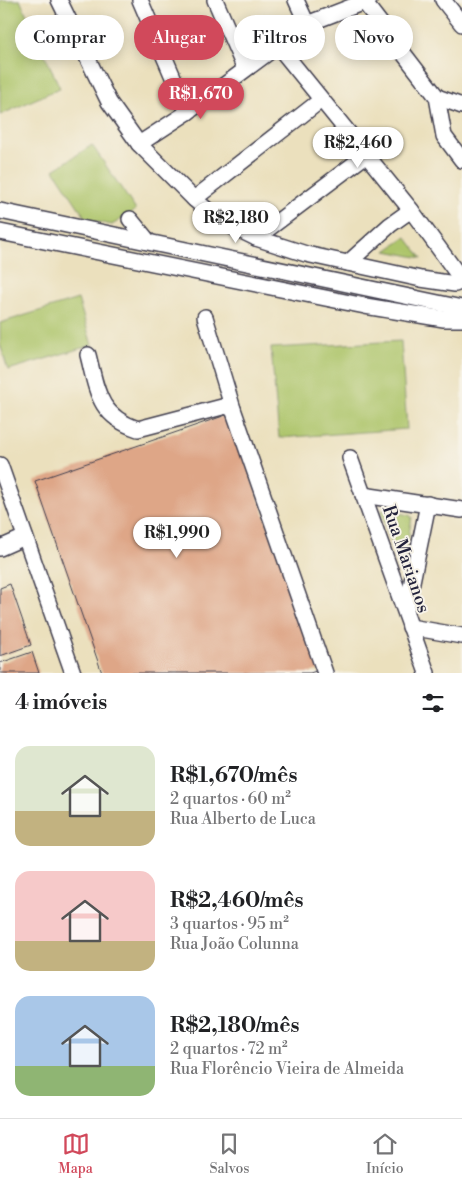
<!DOCTYPE html>
<html lang="pt">
<head>
<meta charset="utf-8">
<style>
  body { margin:0; font-family:"Libre Bodoni",serif; background:#f6f6f6; color:#202124; height:100vh; display:flex; flex-direction:column; font-size:19px; white-space:nowrap }
  * { box-sizing:border-box; margin:0 }
  p { font-size:16px; color:#757577 }
  .icon { flex:none; width:28px; height:28px; fill:none; stroke:currentColor; stroke-width:2; stroke-linecap:round; stroke-linejoin:round }
  .map { position:relative; height:673px; overflow:hidden }
  .details { display:flex; flex-direction:column; background:#fff; flex:1 }
  .details>* { flex:none }
  .top-card { position:absolute; left:15px; top:15px; width:432px; height:45px; display:flex; gap:10px }
  .price { position:absolute; translate:-50% -42px; padding:0 11px; border-radius:18px; background:#fff; color:#222; font-size:16px; line-height:32px; filter:drop-shadow(0 1px 2px #0008) }
  .price::after { content:''; position:absolute; left:50%; top:30px; width:15px; height:11px; margin-left:-8px; background:inherit; clip-path:polygon(0 0,100% 0,50% 100%) }
  .price.active { background:#d1495b; color:#fff }
  ul { padding:0; list-style:none }
  li { display:flex; align-items:center; gap:15px; height:125px; padding:0 15px }
  li span { display:grid; place-items:center; flex:none; width:140px; height:100px; border-radius:15px; color:#555 }
  li>.icon { margin-inline-start:auto }
  span .icon { width:60px; height:60px; fill:#fffc; stroke-width:1 }
  li b { font-size:21px }
  h2 { display:flex; justify-content:space-between; align-items:center; height:60px; padding:0 15px; font-size:21px }
  .tag { padding:0 18px; border-radius:22px; background:#fff; box-shadow:0 2px 12px #0003; font-size:18px; line-height:45px }
  .tag.active { background:#d1495b; color:#fff }
  .menu { display:flex; justify-content:space-around; align-items:center; height:70px; border-top:1px solid #e0e0e0; background:#fff; font-size:14px; color:#757577 }
  .menu a { display:grid; justify-items:center; gap:2px }
  .menu .active { color:#d1495b }
  .map>svg:first-child { display:block }
  .green { fill:#adc56a; stroke:#687452 }
  .building { fill:#dea687 }
  .lines { fill:none; stroke-linecap:round; stroke-linejoin:round }
  .minor-casing { stroke:#403e4e; stroke-width:18 }
  .minor { stroke:#fff; stroke-width:15 }
  .labels { text-anchor:middle; dominant-baseline:central; stroke-width:4; stroke-linejoin:round; paint-order:stroke }
  .street-label { font-size:18px; fill:#22223b; stroke:#f7f3e8 }
</style>
</head>
<body>
<div class="map">
<svg width="462" height="673" viewBox="0 0 462 673">
  <rect width="100%" height="100%" fill="#f7f3e8"/>
  <filter id="ink" filterUnits="userSpaceOnUse"><feTurbulence type="fractalNoise" baseFrequency=".02" numOctaves="2"/><feDisplacementMap in="SourceGraphic" scale="10" xChannelSelector="R" yChannelSelector="G"/><feConvolveMatrix kernelMatrix="1 2 1 2 8 2 1 2 1" color-interpolation-filters="sRGB"/></filter>
  <filter id="wash" filterUnits="userSpaceOnUse"><feTurbulence type="fractalNoise" baseFrequency=".0096" numOctaves="4" result="noise"/><feDisplacementMap in="SourceGraphic" scale="20" xChannelSelector="R" yChannelSelector="G"/><feGaussianBlur stdDeviation="1.12" result="paint"/><feColorMatrix in="noise" values="0 0 0 0 0 0 0 0 0 0 0 0 0 0 0 0 0 1.4 0 .05"/><feComposite in="paint" operator="in"/></filter>
  <g filter="url(#wash)">
    <rect width="100%" height="100%" fill="#ebe0bd"/>
    <g class="green">
      <polygon points="0,0 20,0 60,88 0,115"/>
      <polygon points="92,145 136,210 112,225 87,220 54,170"/>
      <polygon points="406,237 422,258 386,251"/>
      <polygon points="78,299 92,345 8,370 0,344 0,323"/>
      <polygon points="401,341 407,429 279,438 271,348"/>
      <polygon points="382,510 409,515 412,517 402,573 381,512"/>
    </g>
    <g id="blocks">
      <g class="building">
        <polygon points="229,414 319,670 310,673 102,673 35,481"/>
        <polygon points="10,584 31,645 0,656 0,588"/>
        <polygon points="32,652 39,673 0,673 0,663"/>
      </g>
    </g>
  </g>
  <g filter="url(#ink)">
    <use href="#blocks" fill-opacity="0" stroke="#403e4e" stroke-width="1"/>
    <g class="lines">
      <defs>
        <g id="minor">
          <polyline points="59,0 109,102 139,144 194,199 219,220 256,238 306,254 421,279 455,284 462,281"/>
          <polyline points="140,0 188,112"/>
          <polyline points="215,0 245,69"/>
          <polyline points="296,0 307,24"/>
          <polyline points="443,0 462,24"/>
          <polyline points="364,2 437,97 444,136 462,160"/>
          <polyline points="279,47 411,210 462,280"/>
          <polyline points="437,97 462,106"/>
          <polyline points="139,144 188,112 307,24 369,0"/>
          <polyline points="194,199 321,100"/>
          <polyline points="0,211 462,308"/>
          <polyline points="130,219 148,241"/>
          <polyline points="0,232 365,306 444,319 462,319"/>
          <polyline points="256,238 366,155"/>
          <polyline points="348,263 390,225 411,210"/>
          <polyline points="205,317 233,409"/>
          <path d="M88,355C97,390 98,416 138,429L226,406L233,409L325,673"/>
          <polyline points="350,458 427,673"/>
          <polyline points="0,465 73,673"/>
          <polyline points="363,495 462,510"/>
          <polyline points="0,548 25,537"/>
          <polyline points="406,611 428,504"/>
          <polyline points="410,627 462,636"/>
        </g>
      </defs>
      <use href="#minor" class="minor-casing"/>
      <use href="#minor" class="minor"/>
    </g>
  </g>
  <g class="labels">
    <g class="street-label">
      <text transform="translate(406 559) rotate(71)">Rua Marianos</text>
    </g>
  </g>
</svg>
<b class="price active" style="left:201px;top:120px">R$1,670</b>
<b class="price" style="left:358px;top:169px">R$2,460</b>
<b class="price" style="left:236px;top:244px">R$2,180</b>
<b class="price" style="left:177px;top:559px">R$1,990</b>
<div class="top-card">
<a class="tag">Comprar</a>
<a class="tag active">Alugar</a>
<a class="tag">Filtros</a>
<a class="tag">Novo</a>
</div>
</div>
<section class="details">
<h2>4 imóveis<svg class="icon" aria-label="filters" viewBox="0 0 24 24"><path d="M4 7h16M4 17h16"/><circle cx="9" cy="7" r="2"/><circle cx="15" cy="17" r="2"/></svg></h2>
<ul>
<li><span style="background:linear-gradient(#dfe7d0 65%,#c2b280 0)"><svg class="icon" aria-label="home" viewBox="0 0 24 24"><path d="M3 11l9-7 9 7M6 9v11h12V9"/></svg></span><div><b>R$1,670/mês</b><p>2 quartos · 60 m²</p><p>Rua Alberto de Luca</p></div></li>
<li><span style="background:linear-gradient(#f6c9c9 70%,#c2b280 0)"><svg class="icon" aria-label="home" viewBox="0 0 24 24"><path d="M3 11l9-7 9 7M6 9v11h12V9"/></svg></span><div><b>R$2,460/mês</b><p>3 quartos · 95 m²</p><p>Rua João Colunna</p></div></li>
<li><span style="background:linear-gradient(#a9c7e8 70%,#8fb573 0)"><svg class="icon" aria-label="home" viewBox="0 0 24 24"><path d="M3 11l9-7 9 7M6 9v11h12V9"/></svg></span><div><b>R$2,180/mês</b><p>2 quartos · 72 m²</p><p>Rua Florêncio Vieira de Almeida</p></div></li>
</ul>
</section>
<nav class="menu">
<a class="active"><svg class="icon" aria-label="map" viewBox="0 0 24 24"><path d="M3 6l6-2 6 2 6-2v14l-6 2-6-2-6 2zM9 4v14M15 6v14"/></svg>Mapa</a>
<a><svg class="icon" aria-label="saved" viewBox="0 0 24 24"><path d="M7 4h10v16l-5-4-5 4z"/></svg>Salvos</a>
<a><svg class="icon" aria-label="home" viewBox="0 0 24 24"><path d="M3 11l9-7 9 7M6 9v11h12V9"/></svg>Início</a>
</nav>
</body>
</html>
